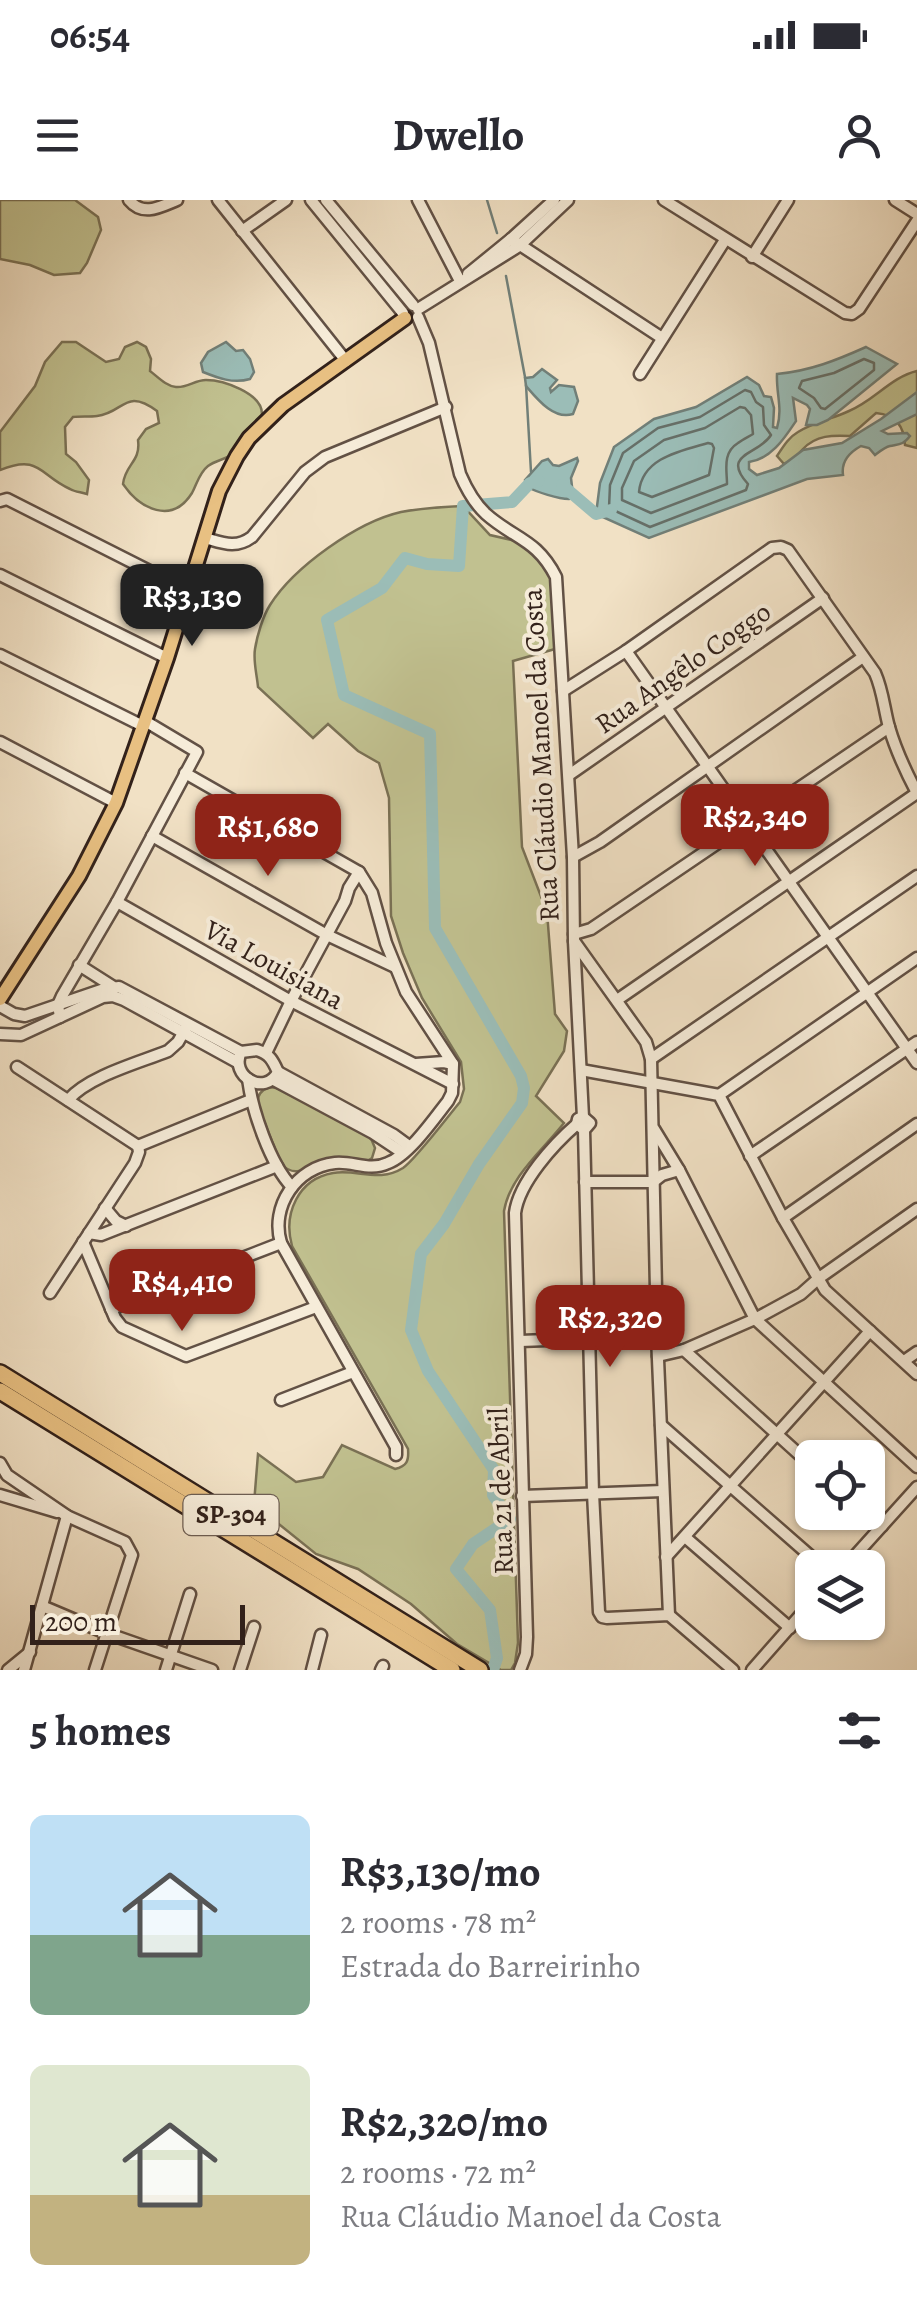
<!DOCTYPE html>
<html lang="en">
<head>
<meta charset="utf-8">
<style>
  body { margin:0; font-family:Alegreya,serif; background:#f7f7f7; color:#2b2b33; height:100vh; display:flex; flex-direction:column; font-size:38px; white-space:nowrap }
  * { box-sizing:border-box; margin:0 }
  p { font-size:32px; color:#7c7c81 }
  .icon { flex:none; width:55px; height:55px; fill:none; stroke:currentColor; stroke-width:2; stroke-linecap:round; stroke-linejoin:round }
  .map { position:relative; height:1470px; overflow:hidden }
  .side { display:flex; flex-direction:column; background:#fff; flex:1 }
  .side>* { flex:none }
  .tools { position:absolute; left:795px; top:1240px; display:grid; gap:20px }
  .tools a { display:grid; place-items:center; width:90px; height:90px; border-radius:15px; background:#fff; box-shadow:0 2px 8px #0004; font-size:50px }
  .scale { position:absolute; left:30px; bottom:25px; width:215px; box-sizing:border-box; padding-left:10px; border:5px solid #32211a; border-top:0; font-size:28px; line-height:35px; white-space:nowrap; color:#32211a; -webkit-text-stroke:8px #f6ecd9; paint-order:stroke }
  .price { position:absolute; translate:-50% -85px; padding:0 22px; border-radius:20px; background:#8f2418; color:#fff; font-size:32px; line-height:65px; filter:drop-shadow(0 2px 5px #0008) }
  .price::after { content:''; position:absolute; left:50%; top:60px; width:30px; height:22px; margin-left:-15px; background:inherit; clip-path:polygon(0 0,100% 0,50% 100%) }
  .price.on { background:#222; color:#fff }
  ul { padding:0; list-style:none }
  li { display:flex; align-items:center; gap:30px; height:250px; padding:0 30px }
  li span { display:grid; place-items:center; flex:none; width:280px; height:200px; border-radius:15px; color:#555 }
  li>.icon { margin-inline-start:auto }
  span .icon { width:120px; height:120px; fill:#fffc; stroke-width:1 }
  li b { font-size:42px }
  h2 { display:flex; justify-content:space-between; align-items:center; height:120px; padding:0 30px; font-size:42px }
  .status { display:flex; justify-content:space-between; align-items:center; height:70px; padding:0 50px; background:#fff; direction:ltr }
  .status svg { height:28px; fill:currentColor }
  header { display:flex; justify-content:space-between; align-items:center; height:130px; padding:0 30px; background:#fff; font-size:45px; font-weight:700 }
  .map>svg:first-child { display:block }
  .green { fill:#c1c190; stroke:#7a7155; stroke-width:2.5 }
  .water { fill:#9bbdb7; stroke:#717f78; stroke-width:2.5 }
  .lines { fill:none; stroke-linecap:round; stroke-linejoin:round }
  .shore { stroke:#666f68; stroke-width:2.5 }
  .stream { stroke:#717f78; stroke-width:2.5 }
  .river { stroke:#9bbdb7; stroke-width:12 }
  .minor-casing { stroke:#625145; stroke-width:15 }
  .major-casing { stroke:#32211a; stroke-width:18 }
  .highway-casing { stroke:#32211a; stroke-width:20 }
  .minor { stroke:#f6ecd9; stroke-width:10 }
  .major { stroke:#e8c082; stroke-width:12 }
  .highway { stroke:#e8c082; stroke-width:15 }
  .labels { text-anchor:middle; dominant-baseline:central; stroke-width:8; stroke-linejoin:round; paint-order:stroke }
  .shield { fill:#f6ecd9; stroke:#6d5e53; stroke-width:2.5 }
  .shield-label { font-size:25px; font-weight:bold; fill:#32211a }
  .street-label { font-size:28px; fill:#32211a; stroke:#f6ecd9 }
</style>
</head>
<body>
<div class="status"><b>06:54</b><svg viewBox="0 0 49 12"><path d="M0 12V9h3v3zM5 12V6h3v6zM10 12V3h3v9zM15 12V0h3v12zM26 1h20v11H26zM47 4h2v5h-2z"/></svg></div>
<header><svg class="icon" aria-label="menu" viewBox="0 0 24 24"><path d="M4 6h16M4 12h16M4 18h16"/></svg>Dwello<svg class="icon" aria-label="person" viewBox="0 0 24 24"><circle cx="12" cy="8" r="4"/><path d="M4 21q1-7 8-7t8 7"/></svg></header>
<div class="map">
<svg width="917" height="1470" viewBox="0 0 917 1470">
  <rect width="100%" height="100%" fill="#f1e1c5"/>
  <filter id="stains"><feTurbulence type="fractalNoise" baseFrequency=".002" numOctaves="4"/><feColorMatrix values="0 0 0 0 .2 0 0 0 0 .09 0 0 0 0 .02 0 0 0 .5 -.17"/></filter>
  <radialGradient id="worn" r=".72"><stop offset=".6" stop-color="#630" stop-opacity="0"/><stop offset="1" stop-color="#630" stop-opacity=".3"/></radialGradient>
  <g class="green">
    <polygon points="0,0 75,0 98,17 101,30 87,63 80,73 54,75 30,65 0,59"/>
    <path d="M62,142H76L106,162L119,159L125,147L137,142L146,147L151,159L150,171C158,177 166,186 176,187C187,188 195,180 206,180C223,180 262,193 262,214C262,226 244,245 236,252C228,259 216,260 208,266C199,273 197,284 192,293C172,325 140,309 123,284C125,264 141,262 138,240L146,229L159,223L157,211C125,187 124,213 97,216C89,217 81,216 73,217L65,227L66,254L76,262L89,280L87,294C81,292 75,292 70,289C39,275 40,254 0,270V232L35,186L45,162Z"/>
    <path d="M917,171V248L905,245C904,226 896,215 876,213L850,236C833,235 816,235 803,249C796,257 794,260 784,264L777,256C783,247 789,237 798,232C814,222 832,219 849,211C874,201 891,177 917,171Z"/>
    <path d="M463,306L490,335L516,341L543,361L552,382L555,449L513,461L522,647L547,712L555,814L567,831L564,851L536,896L564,923C543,950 510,976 504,1011L518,1443L515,1463L511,1470H501L457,1444L411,1404L358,1369L316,1354L254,1304L258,1254L296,1282L323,1277L342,1245L395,1269C407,1266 409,1261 408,1249L292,1046C283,1014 298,979 333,973C358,969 379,983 403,968C415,960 449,915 460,902L464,889L461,862L422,798L403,753L391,716L389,598L379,563L358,551L328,524L313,538L258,487C257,475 253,461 255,449C257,436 263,416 270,405C294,367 357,322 401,312C421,308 442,307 463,306Z"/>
    <path d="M270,887L276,888L370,936L375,948L372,958L366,962C355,960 345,956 333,958C313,961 298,982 281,964L258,906C256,896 261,890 270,887Z"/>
  </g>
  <g class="water">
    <path d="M226,142L236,151L243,150L250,159L254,172L250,179C233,184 218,178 203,172L201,163L208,152Z"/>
    <path d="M866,147L897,164L828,220L817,225H806L810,209L807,205L793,198L796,221C784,239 771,259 749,262V269L757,275L779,268L803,250L842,243L881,219L917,192V214L882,231L888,234L907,233L910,236C903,245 900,244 890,246C885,247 879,252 875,255L869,248L861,246C850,252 841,261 843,275L807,279L649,338L596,314L600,283L614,247L654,219L696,207L747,177L759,185L764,196L771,197L774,208L773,227L777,228C783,208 776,194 777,174C810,171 837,160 866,147Z"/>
    <path d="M542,169L557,180L550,188L551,192L559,185L574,187L578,201L573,214C554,220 538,200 526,186L525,178L533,177Z"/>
    <path d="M577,258L578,261L571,278L573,295L569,299C558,299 537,292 527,287L525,280L542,261L548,259L553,265L559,266Z"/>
  </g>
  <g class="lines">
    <g class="shore">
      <polygon points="864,159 874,163 874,170 825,209 821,208 814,198 799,188 802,181 834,173"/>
      <path d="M745,190L751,192L756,202L763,207L764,225L771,235C759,255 720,253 748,284L746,290L650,327L609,308L610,285L623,253L658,228L700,217Z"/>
      <path d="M740,207L745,208L751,215L753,234C748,237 743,239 738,243C722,253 727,270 727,284L651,313L622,300V288L634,261L664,240L705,228Z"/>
      <path d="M708,243L712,244L714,248L709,275L652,297L639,292C642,258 680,251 708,243Z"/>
    </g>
    <g class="stream">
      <polyline points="487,0 497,33"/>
      <polyline points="506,76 525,177"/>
      <polyline points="526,185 531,272"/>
    </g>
    <g class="river">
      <polyline points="562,285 596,314 611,310"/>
      <polyline points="493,1470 497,1458 490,1410 456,1369 473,1344 510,1319 493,1295 494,1270 428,1171 411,1130 421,1054 444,1024 479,964 522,903 524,888 521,876 435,728 430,534 344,495 327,420 382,388 405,358 427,364 459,366 463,306 512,302 530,283 539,281"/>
    </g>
    <defs>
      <g id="minor">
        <path d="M129,0C143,17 160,7 177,0"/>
        <polyline points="218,0 346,161"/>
        <polyline points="311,0 403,113"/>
        <polyline points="326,0 413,105"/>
        <polyline points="418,0 460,81"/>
        <polyline points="664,0 845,113 852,114 859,109 917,21"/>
        <polyline points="895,0 917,14"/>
        <polyline points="242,31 286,0"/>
        <polyline points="511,39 662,138"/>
        <polyline points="752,57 788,0"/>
        <polyline points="468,74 511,39 554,0"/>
        <polyline points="418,109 519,46 568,0"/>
        <path d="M418,117L429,143L460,274C466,288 474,303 486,314C514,339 537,339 556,377L573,657L574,741L583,917"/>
        <polyline points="640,174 725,40"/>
        <polyline points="0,301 7,299 187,390"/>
        <path d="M205,338C223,343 236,349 252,337L305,272L325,257L446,207"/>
        <polyline points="0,375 167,458"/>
        <polyline points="626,451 917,863"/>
        <polyline points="0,455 143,526"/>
        <path d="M563,491L626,451L772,348L781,347L788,350L875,473C883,491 884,509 889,527C896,551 906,572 917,593"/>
        <polyline points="0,542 116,603"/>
        <path d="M185,573L359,672L372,693L386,743L406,792L453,864L452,893L448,901C434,919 409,955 388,963C369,972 354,961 335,963C296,967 270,1007 281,1043L396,1247V1255"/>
        <polyline points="569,575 823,398"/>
        <polyline points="152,636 327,735 395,767"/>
        <polyline points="573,657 600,642 863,457"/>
        <polyline points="117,702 291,801 453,884"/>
        <polyline points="574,734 591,729 889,527"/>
        <polyline points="574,741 646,842 651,859 657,1136 669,1415"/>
        <polyline points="79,765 112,786"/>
        <polyline points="617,800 917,593"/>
        <polyline points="0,806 14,814 25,816 104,789 119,787 241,852"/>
        <polyline points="60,817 58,805 62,796 117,702 197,552 145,521"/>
        <polyline points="0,834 21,835 103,797 113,796 124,800 237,862"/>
        <path d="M257,850C270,854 273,861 278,872C265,897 229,876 241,852Z"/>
        <polyline points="266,853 291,801 345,701 349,688 359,672"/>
        <polyline points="651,859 917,676"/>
        <polyline points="416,864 444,862 453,864"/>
        <polyline points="17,867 138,946"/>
        <polyline points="581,870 719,895 783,1018 825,1090 917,1174"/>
        <polyline points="278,872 394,935 409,946"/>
        <path d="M248,879C252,910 270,964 292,987"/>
        <polyline points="274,880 373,933 403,953"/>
        <polyline points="719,895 917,758"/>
        <path d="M68,900C89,876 138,863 168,851L178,842L187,826"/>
        <polyline points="654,929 679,970 755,1119 917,1267"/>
        <polyline points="584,930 577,924 578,919 583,917 590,923 584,930 593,1293 599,1412 602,1417 607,1418 669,1415 733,1470"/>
        <polyline points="138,946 251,900"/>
        <polyline points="750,956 917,842"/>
        <polyline points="585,982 653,982 662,975 679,970"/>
        <polyline points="105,1008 116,1021 126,1026"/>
        <polyline points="783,1018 917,924"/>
        <polyline points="89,1033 101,1035 277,966"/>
        <polyline points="83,1042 115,1118 122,1127 186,1156 316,1107"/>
        <polyline points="50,1093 135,963 139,952 138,946"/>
        <polyline points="111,1109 281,1043"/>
        <polyline points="520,1141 657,1136"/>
        <polyline points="684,1150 812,1266"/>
        <polyline points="658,1156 684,1150 755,1119 801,1094 819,1078 917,1009"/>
        <polyline points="904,1161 917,1152"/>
        <polyline points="281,1200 353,1172"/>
        <polyline points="661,1225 824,1368"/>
        <polyline points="0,1263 7,1275 67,1316 125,1342 132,1355 95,1470"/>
        <polyline points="0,1295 57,1312"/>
        <polyline points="522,1296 663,1291"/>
        <polyline points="866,1312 882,1326"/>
        <polyline points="685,1337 790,1428"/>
        <polyline points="666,1357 870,1131"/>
        <polyline points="844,1368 917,1287"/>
        <polyline points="42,1406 106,1433 212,1470"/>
        <polyline points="8,1470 30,1452"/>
        <polyline points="24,1470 67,1316"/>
        <polyline points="166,1470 190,1394"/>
        <polyline points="240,1470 254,1427"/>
        <polyline points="312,1470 321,1435"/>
        <polyline points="381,1470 383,1466"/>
        <path d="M520,1470L526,1454L527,1437L515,1013C519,982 554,944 577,924"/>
        <polyline points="752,1470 812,1402"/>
      </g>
      <polyline id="major" points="0,799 79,676 116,603 167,458 219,291 237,256 249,238 283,205 405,118"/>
      <g id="highway">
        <polyline points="0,1173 480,1470"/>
        <polyline points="0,1191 452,1470"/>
      </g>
    </defs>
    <use href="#minor" class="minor-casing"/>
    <use href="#major" class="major-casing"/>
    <use href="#highway" class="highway-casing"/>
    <use href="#minor" class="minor"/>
    <use href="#major" class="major"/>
    <use href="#highway" class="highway"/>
  </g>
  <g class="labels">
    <rect class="shield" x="183.5" y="1295" width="95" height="40" rx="8"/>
    <g class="shield-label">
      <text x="231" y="1315">SP-304</text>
    </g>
    <g class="street-label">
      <text transform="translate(683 468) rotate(-35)">Rua Angêlo Coggo</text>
      <text transform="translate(541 555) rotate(-93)">Rua Cláudio Manoel da Costa</text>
      <text transform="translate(274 765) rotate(29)">Via Louisiana</text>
      <text transform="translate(501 1291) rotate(-92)">Rua 21 de Abril</text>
    </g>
  </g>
  <rect width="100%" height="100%" filter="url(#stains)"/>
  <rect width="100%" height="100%" fill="url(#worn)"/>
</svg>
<div class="tools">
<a><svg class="icon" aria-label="locate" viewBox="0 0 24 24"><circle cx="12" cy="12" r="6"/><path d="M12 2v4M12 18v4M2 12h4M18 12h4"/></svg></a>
<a><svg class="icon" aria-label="layers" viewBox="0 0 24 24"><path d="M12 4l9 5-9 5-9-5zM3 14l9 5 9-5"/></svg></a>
</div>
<div class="scale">200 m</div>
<b class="price on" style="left:192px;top:449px">R$3,130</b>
<b class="price" style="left:755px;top:669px">R$2,340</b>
<b class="price" style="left:268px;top:679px">R$1,680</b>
<b class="price" style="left:182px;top:1134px">R$4,410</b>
<b class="price" style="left:610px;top:1170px">R$2,320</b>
</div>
<section class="side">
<h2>5 homes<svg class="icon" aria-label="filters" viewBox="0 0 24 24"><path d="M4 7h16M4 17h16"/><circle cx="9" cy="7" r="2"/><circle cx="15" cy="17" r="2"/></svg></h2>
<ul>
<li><span style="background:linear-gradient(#bfe0f5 60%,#7fa58c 0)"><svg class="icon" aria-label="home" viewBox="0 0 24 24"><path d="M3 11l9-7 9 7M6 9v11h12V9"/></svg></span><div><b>R$3,130/mo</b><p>2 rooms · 78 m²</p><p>Estrada do Barreirinho</p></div></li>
<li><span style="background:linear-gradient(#dfe7d0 65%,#c2b280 0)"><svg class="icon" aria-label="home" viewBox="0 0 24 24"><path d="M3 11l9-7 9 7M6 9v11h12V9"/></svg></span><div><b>R$2,320/mo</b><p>2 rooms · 72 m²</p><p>Rua Cláudio Manoel da Costa</p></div></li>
</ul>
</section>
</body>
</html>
